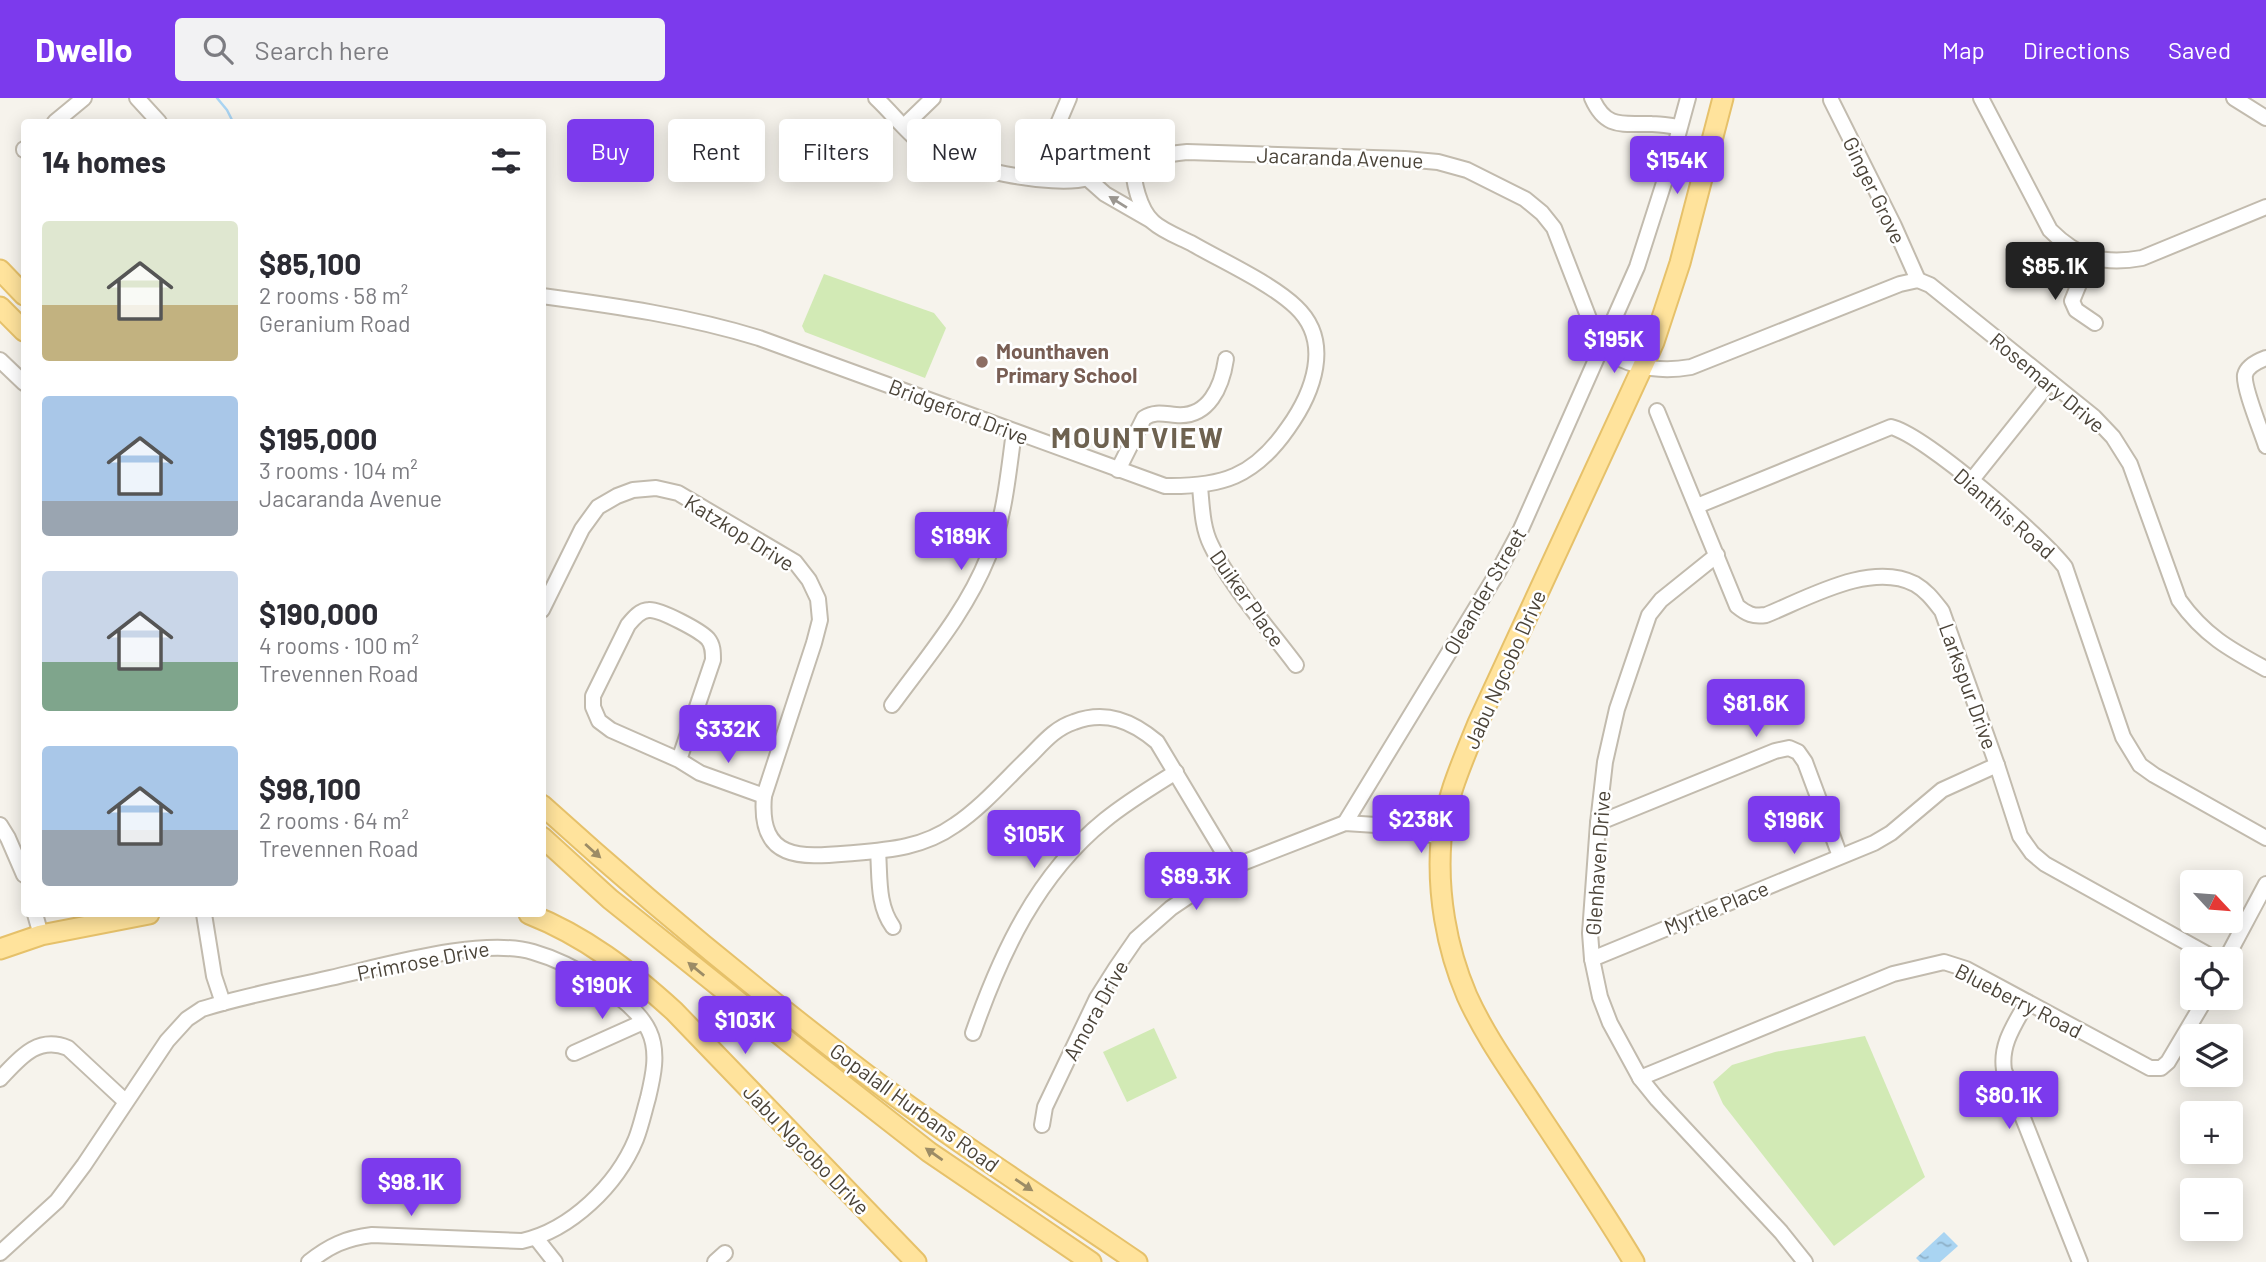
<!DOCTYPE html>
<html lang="en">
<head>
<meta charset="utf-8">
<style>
  body { margin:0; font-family:Barlow,sans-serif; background:#f2f2f3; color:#2b2b33; height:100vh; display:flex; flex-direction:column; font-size:26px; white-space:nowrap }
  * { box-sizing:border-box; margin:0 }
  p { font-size:23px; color:#7c7c81 }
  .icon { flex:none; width:38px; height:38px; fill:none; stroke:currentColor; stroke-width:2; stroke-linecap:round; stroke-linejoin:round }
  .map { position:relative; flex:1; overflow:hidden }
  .sheet { position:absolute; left:21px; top:21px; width:525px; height:798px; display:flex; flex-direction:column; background:#fff; border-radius:7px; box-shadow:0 4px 18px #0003 }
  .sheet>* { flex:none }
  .guide { position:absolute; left:567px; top:21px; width:665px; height:63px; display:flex; gap:14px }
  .needle { width:46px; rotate:116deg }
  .buttons { position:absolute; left:2180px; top:772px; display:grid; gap:14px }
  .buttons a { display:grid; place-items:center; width:63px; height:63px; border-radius:7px; background:#fff; box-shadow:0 4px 18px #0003; font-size:35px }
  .price { position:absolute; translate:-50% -60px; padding:0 16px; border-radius:7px; background:#7c3aed; color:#fff; font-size:23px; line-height:46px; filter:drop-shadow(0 2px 4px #0008) }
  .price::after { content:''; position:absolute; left:50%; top:42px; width:21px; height:16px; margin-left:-10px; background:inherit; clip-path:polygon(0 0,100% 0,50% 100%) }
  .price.active { background:#222; color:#fff }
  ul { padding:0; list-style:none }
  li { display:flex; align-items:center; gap:21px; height:175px; padding:0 21px }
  li span { display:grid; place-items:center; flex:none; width:196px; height:140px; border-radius:7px; color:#555 }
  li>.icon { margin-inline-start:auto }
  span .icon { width:84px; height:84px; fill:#fffc; stroke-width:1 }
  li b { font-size:30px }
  h2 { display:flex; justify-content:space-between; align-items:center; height:84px; padding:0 21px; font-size:30px }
  .tag { padding:0 24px; border-radius:7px; background:#fff; box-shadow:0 4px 18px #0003; font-size:24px; line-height:63px }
  .tag.active { background:#7c3aed; color:#fff }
  header { display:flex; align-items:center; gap:42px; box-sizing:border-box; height:98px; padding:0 35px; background:#7c3aed; color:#fff }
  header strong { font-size:33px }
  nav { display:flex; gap:38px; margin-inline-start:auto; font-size:24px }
  .search { width:490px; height:63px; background:#f2f2f3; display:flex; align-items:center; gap:18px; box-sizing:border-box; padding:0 24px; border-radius:7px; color:#7c7c81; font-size:26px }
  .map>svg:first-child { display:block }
  .garden { fill:#d2eab5 }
  .water { fill:url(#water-ripples) }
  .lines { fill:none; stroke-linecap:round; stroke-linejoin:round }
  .stream { stroke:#a9d4f2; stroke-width:2.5 }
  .minor-casing { stroke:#c2bbae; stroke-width:18 }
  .major-casing { stroke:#e6c16a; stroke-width:23 }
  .minor { stroke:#fff; stroke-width:14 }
  .major { stroke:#ffe39c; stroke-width:19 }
  .oneway { fill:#9c9892 }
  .oneway2 { fill:#9c8c66 }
  .education-dot { fill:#8d6e63; stroke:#fff; stroke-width:2.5 }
  .labels { text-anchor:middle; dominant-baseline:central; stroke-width:5; stroke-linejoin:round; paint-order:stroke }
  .street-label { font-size:21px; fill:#4b4439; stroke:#fff }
  .education-label { font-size:21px; font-weight:bold; fill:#785e54; stroke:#fff; text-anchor:start }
  .district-label { font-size:28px; font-weight:bold; letter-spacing:2px; fill:#6e6250; stroke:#fff }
</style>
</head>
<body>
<header>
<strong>Dwello</strong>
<div class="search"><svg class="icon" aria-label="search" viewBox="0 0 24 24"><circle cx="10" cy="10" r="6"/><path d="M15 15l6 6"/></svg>Search here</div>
<nav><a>Map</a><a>Directions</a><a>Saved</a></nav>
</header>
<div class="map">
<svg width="2266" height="1164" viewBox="0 0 2266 1164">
  <defs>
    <pattern id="water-ripples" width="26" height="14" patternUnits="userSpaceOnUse" patternTransform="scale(1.75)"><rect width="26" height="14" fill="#a9d4f2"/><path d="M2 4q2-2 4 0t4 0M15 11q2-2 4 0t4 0" fill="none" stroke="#8caec5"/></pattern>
  </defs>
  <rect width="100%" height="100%" fill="#f6f3ec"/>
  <g class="garden">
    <polygon points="824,176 934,215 946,230 925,280 805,234 802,228"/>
    <polygon points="1154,930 1177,980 1127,1004 1103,954"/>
    <polygon points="1865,938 1925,1079 1834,1148 1723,1006 1713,984 1732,967 1775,954"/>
  </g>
  <polygon class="water" points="1944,1134 1958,1148 1940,1164 1920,1164 1916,1160"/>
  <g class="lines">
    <polyline class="stream" points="217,0 227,12 233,24"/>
    <defs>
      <g id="minor">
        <polyline points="137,0 159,24"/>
        <path d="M876,0C893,16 908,36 926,49C956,70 1053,90 1088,80C1123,70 1150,57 1187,54L1405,61L1438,64L1467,72L1525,101L1542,115L1554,130L1595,236C1612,269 1657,275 1691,269L1900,186L1918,182L1930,187L2094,319L2113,339L2130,366L2179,502C2204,537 2229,551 2266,571"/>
        <path d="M1592,0C1606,32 1623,25 1652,26C1661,26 1670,28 1679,29"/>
        <path d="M1981,0L2050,132C2078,160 2103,167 2142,160L2266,109"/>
        <polyline points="2234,0 2266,20"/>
        <polyline points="1831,2 1894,128 1918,182"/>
        <polyline points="55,24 84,0"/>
        <polyline points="904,28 933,0"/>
        <polyline points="24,52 24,51"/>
        <polyline points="1035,80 1069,0"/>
        <polyline points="1087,80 1105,96 1152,123"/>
        <polyline points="2075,153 2079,186 2072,203 2076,212 2095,225"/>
        <path d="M542,198C616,208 688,218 759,240L1165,388C1222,389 1254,379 1288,330C1313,295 1333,244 1296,209C1271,185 1222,163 1191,145C1179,139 1163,133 1153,124C1139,111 1133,83 1133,65"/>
        <path d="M2266,260C2258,263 2247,268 2245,277C2243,289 2262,335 2266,348"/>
        <polyline points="0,262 24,285"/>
        <path d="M1657,313L1737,508C1747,516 1753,519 1766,517C1808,500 1871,463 1915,486C1927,493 1934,503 1942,513L1997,667L2020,738L2032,755L2045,766L2216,861"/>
        <path d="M1118,372L1144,320C1155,313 1164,316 1176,317C1209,320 1222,288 1226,261"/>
        <polyline points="1971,383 2050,284"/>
        <path d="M1200,389C1202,408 1202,429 1211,447C1229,486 1270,532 1296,567"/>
        <path d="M1697,408L1891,329C1925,337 2042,439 2065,469L2123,639L2140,667L2154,677L2266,740"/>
        <polyline points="1717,457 1661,502 1649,517 1617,611 1605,664 1598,725 1590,835 1592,861 1600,899 1610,925 1640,980 1657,1001 1781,1134 1805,1164"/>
        <path d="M542,512L582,431L598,409L617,398L633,392L656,390L678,395L795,464L809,482L818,501L820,522L814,545L764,698C758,766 805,759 854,755C891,752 924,749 955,727C982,709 1005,682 1029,659C1043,645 1055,630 1074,624C1106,612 1132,623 1157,644L1232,769"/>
        <path d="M892,607C927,559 966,514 988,459C1005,420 1008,376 1014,334"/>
        <path d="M679,662L713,562C713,554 713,547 708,541C701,533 660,511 649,512C640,512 633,521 628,527L593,598V609L599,623L611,632L679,662L700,675L764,698"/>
        <polyline points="1345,725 1498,474 1521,431 1637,169 1670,66 1688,0"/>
        <polyline points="1598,725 1775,653 1789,650 1798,654 1805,664 1840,758"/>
        <polyline points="0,727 8,740 24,777"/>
        <path d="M878,753C880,779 877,807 893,829"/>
        <polyline points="35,816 41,837"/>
        <polyline points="204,816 214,878 223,905"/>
        <polyline points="1592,861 1874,745 1891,735 1942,692 1997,667"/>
        <polyline points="2226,861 2266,786"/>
        <path d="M2027,904C2015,926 2000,946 2004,972L2080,1164"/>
        <path d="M973,935C1001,855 1037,777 1105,722C1127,704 1152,689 1176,674"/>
        <polyline points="574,955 643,924"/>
        <polyline points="1640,980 1893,876 1944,864 1966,871 2150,970 2161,970 2168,964 2206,900"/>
        <path d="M0,981C19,961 37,937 68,950L125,1003"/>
        <polyline points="1042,1027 1045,1009 1097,900 1116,870 1136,841 1171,810 1232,769 1345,725 1376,727 1442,739"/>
        <polyline points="536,1140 555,1164"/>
        <path d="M0,1155L57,1103L84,1067L167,943L187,921L202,911C243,898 287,890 330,880C384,868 481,839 533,854C568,864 633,899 649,933C659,954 653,979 648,1000C644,1014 641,1028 636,1041C617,1087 571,1132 522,1143L372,1137C346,1140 329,1148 309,1164"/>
        <polyline points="715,1164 725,1155"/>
      </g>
      <g id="major">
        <polyline points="0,172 24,197"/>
        <polyline points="0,209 24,233"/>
        <path d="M542,707C637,793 735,875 836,953C932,1029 1036,1095 1137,1164"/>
        <polyline points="542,739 610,801 819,968 929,1054 1091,1164"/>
        <path d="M529,816C585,838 630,873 674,913L916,1164"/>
        <polyline points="0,851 41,837 149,816"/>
        <path d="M1634,1164C1603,1112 1569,1062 1536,1012C1512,975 1485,938 1467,898C1446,849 1437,794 1441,742C1445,702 1463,662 1478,625L1654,244L1680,165L1723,0"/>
      </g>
    </defs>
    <use href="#minor" class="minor-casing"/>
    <use href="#major" class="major-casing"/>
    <use href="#minor" class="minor"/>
    <use href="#major" class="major"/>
  </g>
  <defs><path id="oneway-solid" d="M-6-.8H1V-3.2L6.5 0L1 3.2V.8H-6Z" transform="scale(1.75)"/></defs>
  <use class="oneway" href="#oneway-solid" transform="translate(1118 104) rotate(-148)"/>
  <g class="oneway2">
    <use href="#oneway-solid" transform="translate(593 753) rotate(42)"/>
    <use href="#oneway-solid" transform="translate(696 871) rotate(-141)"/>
    <use href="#oneway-solid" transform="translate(934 1056) rotate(-145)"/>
    <use href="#oneway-solid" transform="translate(1024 1087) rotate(34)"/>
  </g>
  <circle class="education-dot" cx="982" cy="264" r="7"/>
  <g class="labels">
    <g class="street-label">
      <text transform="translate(1340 59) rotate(2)">Jacaranda Avenue</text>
      <text transform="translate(1875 92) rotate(64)">Ginger Grove</text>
      <text transform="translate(2048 284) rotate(40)">Rosemary Drive</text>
      <text transform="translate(959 313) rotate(21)">Bridgeford Drive</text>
      <text transform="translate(2005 415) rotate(41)">Dianthis Road</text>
      <text transform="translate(740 434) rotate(32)">Katzkop Drive</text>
      <text transform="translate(1484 493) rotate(-60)">Oleander Street</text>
      <text transform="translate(1248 500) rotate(55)">Duiker Place</text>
      <text transform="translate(1504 571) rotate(-66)">Jabu Ngcobo Drive</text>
      <text transform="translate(1969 588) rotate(70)">Larkspur Drive</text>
      <text transform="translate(1597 765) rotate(-86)">Glenhaven Drive</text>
      <text transform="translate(1716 809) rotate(-22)">Myrtle Place</text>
      <text transform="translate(423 862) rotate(-11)">Primrose Drive</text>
      <text transform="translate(2019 902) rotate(27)">Blueberry Road</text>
      <text transform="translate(1095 912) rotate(-61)">Amora Drive</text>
      <text transform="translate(915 1009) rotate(36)">Gopalall Hurbans Road</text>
      <text transform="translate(807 1051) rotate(46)">Jabu Ngcobo Drive</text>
    </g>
    <g class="education-label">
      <text x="996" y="252">Mounthaven<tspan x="996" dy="24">Primary School</tspan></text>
    </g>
    <g class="district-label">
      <text x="1138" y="339">MOUNTVIEW</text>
    </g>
  </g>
</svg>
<div class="buttons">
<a><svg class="needle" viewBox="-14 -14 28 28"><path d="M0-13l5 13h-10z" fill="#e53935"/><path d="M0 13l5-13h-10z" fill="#7c7c81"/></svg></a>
<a><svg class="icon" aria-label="locate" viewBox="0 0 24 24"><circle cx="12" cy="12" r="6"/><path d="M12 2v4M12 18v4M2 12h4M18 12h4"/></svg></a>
<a><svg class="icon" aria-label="layers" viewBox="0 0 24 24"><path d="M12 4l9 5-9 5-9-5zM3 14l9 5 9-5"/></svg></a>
<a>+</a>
<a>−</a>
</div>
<b class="price" style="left:1677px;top:98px">$154K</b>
<b class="price active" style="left:2055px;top:204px">$85.1K</b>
<b class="price" style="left:1614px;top:277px">$195K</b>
<b class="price" style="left:961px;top:474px">$189K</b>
<b class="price" style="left:1756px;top:641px">$81.6K</b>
<b class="price" style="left:728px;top:667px">$332K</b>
<b class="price" style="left:1421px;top:757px">$238K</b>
<b class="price" style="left:1794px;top:758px">$196K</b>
<b class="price" style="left:1034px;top:772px">$105K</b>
<b class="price" style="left:1196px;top:814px">$89.3K</b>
<b class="price" style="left:602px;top:923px">$190K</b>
<b class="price" style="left:745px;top:958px">$103K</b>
<b class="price" style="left:2009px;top:1033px">$80.1K</b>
<b class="price" style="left:411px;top:1120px">$98.1K</b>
<div class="guide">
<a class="tag active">Buy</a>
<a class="tag">Rent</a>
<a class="tag">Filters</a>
<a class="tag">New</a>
<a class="tag">Apartment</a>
</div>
<section class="sheet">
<h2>14 homes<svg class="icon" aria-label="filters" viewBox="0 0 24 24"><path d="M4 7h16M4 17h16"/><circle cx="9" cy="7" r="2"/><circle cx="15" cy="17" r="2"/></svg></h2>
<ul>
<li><span style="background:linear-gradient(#dfe7d0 60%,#c2b280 0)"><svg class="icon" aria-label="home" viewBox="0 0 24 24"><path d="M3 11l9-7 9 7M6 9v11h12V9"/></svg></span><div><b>$85,100</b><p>2 rooms · 58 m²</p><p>Geranium Road</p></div></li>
<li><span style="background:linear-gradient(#a9c7e8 75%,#9aa5b1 0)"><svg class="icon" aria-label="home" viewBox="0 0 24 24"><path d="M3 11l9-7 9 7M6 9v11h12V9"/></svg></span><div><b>$195,000</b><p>3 rooms · 104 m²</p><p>Jacaranda Avenue</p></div></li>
<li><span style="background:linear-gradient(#c9d6e8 65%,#7fa58c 0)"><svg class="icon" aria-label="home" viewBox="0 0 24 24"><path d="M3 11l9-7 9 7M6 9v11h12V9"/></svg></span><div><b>$190,000</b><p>4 rooms · 100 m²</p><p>Trevennen Road</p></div></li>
<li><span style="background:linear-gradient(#a9c7e8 60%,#9aa5b1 0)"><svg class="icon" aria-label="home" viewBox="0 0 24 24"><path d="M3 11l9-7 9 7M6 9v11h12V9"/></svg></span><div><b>$98,100</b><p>2 rooms · 64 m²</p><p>Trevennen Road</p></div></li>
</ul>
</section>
</div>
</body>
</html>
